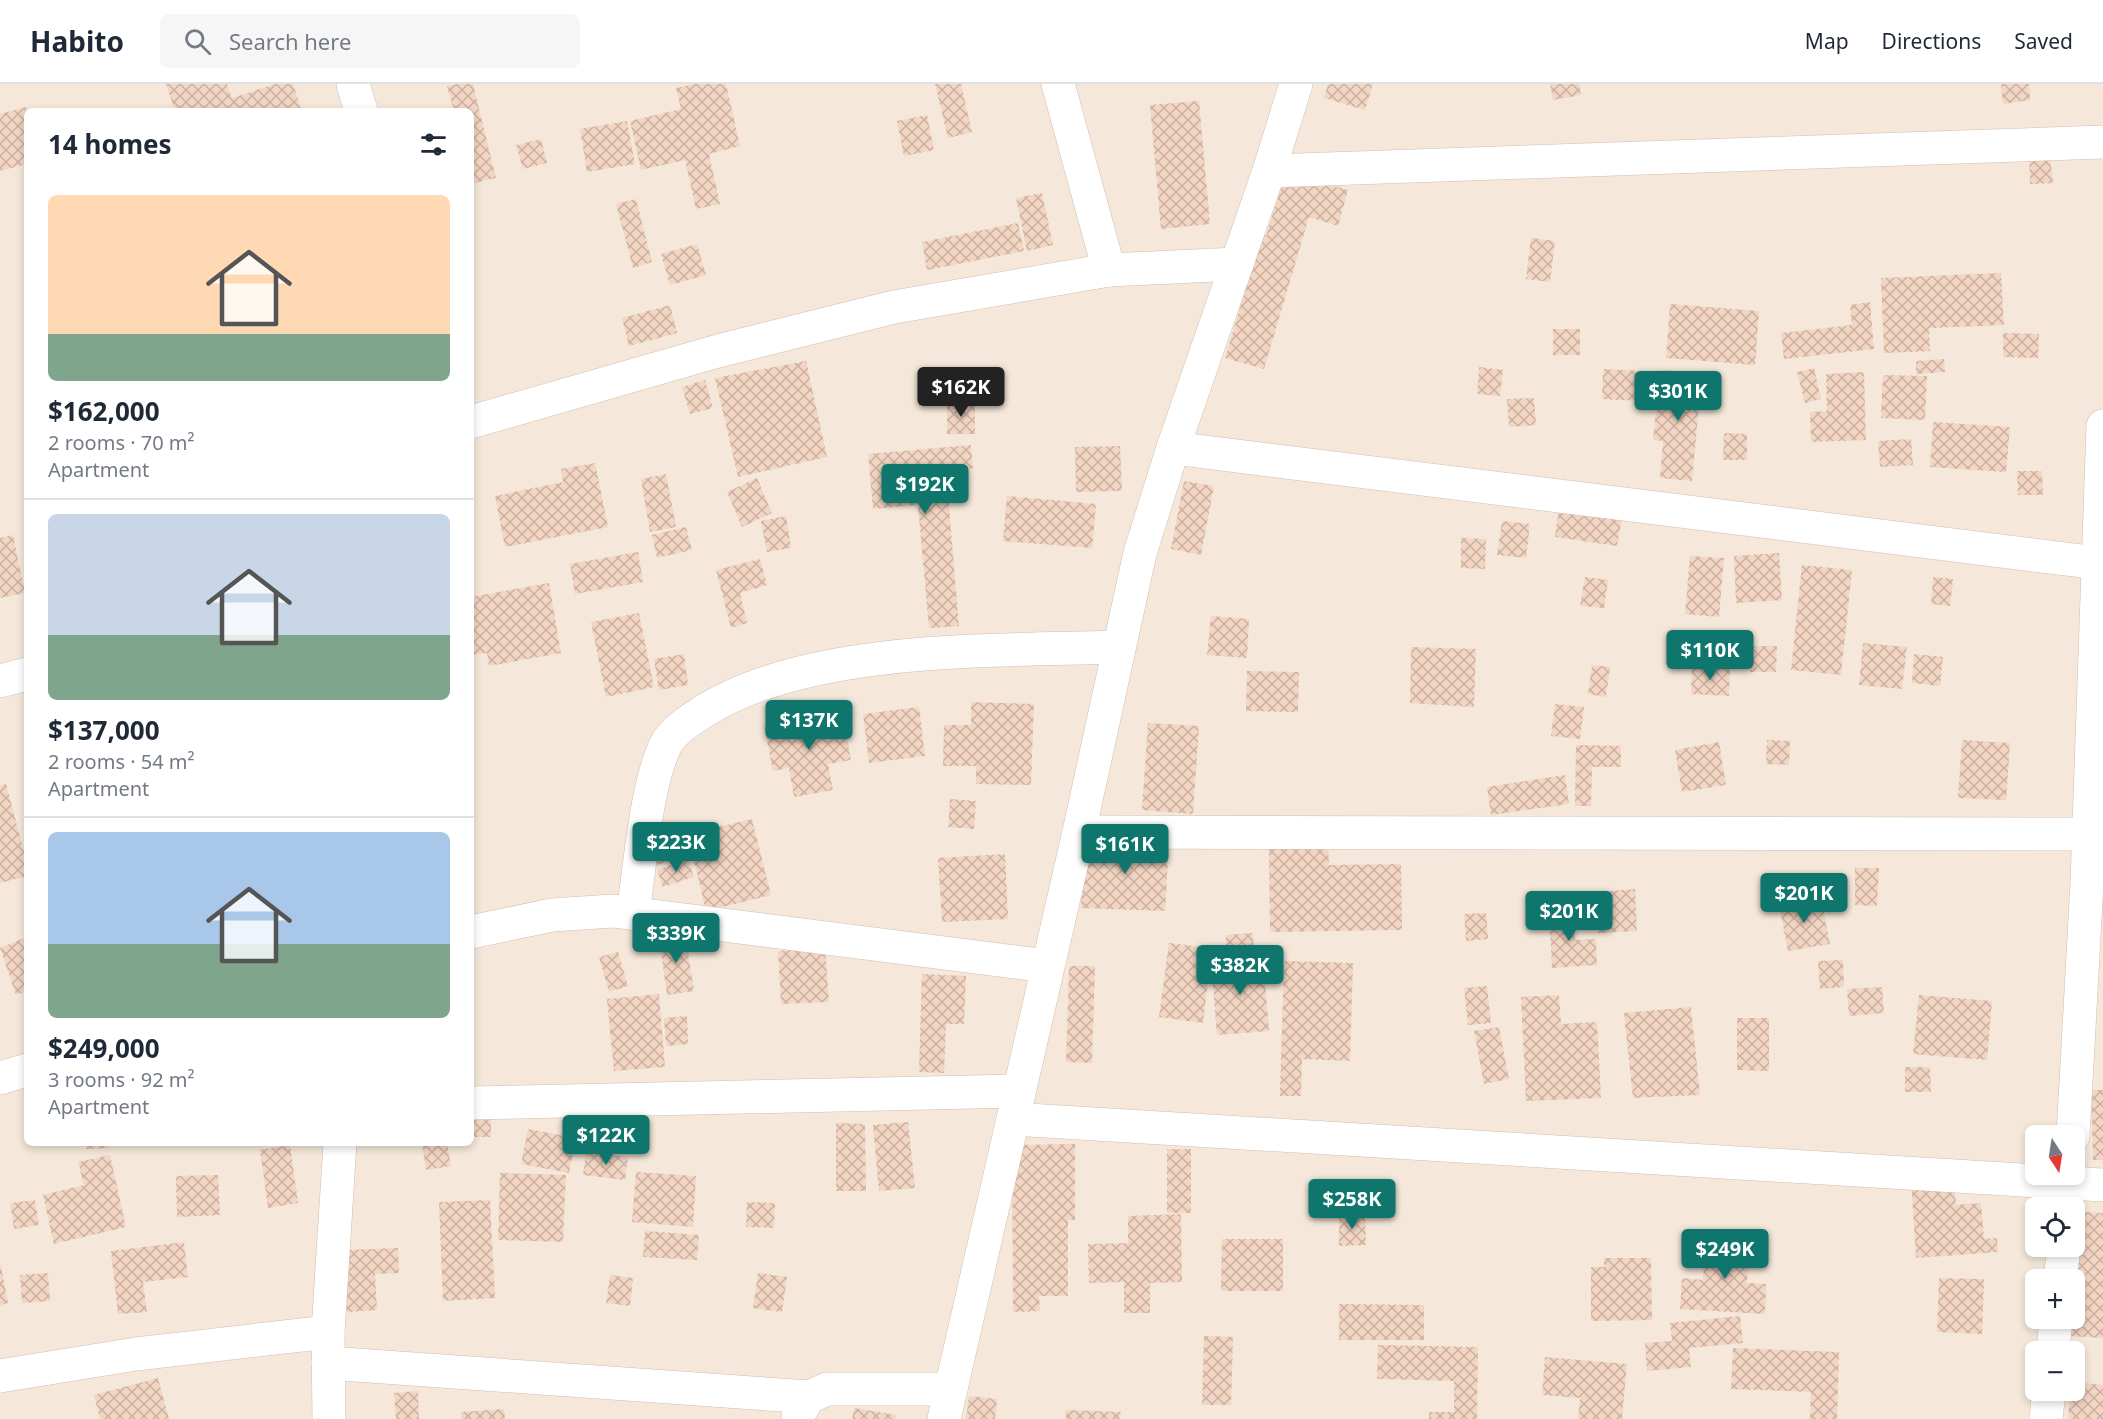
<!DOCTYPE html>
<html lang="en">
<head>
<meta charset="utf-8">
<style>
  body { margin:0; font-family:"Noto Sans",sans-serif; background:#f6f6f7; color:#1f2937; height:100vh; display:flex; flex-direction:column; font-size:22px; white-space:nowrap }
  * { box-sizing:border-box; margin:0 }
  p { font-size:20px; color:#747a83 }
  .icon { flex:none; width:33px; height:33px; fill:none; stroke:currentColor; stroke-width:2; stroke-linecap:round; stroke-linejoin:round }
  .map { position:relative; flex:1; overflow:hidden }
  .panel { position:absolute; left:24px; top:24px; width:450px; height:1038px; display:flex; flex-direction:column; background:#fff; border-radius:9px; box-shadow:0 3px 9px #0003 }
  .panel>* { flex:none }
  .needle { width:39px; rotate:168deg }
  .buttons { position:absolute; left:2025px; top:1041px; display:grid; gap:12px }
  .buttons a { display:grid; place-items:center; width:60px; height:60px; border-radius:9px; background:#fff; box-shadow:0 3px 9px #0003; font-size:30px }
  .price { position:absolute; translate:-50% -51px; padding:0 14px; border-radius:6px; background:#0f766e; color:#fff; font-size:20px; line-height:39px; filter:drop-shadow(0 2px 3px #0008) }
  .price::after { content:''; position:absolute; left:50%; top:36px; width:18px; height:14px; margin-left:-9px; background:inherit; clip-path:polygon(0 0,100% 0,50% 100%) }
  .price.current { background:#222; color:#fff }
  ul { padding:0; list-style:none }
  li { display:grid; align-content:center; gap:12px; height:318px; padding:0 24px }
  li+li { border-top:2px solid #e0e1e3 }
  li span { display:grid; place-items:center; height:186px; border-radius:9px; color:#555 }
  li>.icon { margin-inline-start:auto }
  span .icon { width:108px; height:108px; fill:#fffc; stroke-width:1 }
  li b { font-size:26px }
  h2 { display:flex; justify-content:space-between; align-items:center; height:72px; padding:0 24px; font-size:26px }
  header { display:flex; align-items:center; gap:36px; box-sizing:border-box; height:84px; padding:0 30px; background:#fff; border-bottom:2px solid #e0e1e3 }
  header strong { font-size:28px }
  nav { display:flex; gap:33px; margin-inline-start:auto; font-size:21px }
  .search { width:420px; height:54px; background:#f6f6f7; display:flex; align-items:center; gap:15px; box-sizing:border-box; padding:0 21px; border-radius:9px; color:#747a83; font-size:22px }
  .map>svg:first-child { display:block }
  .residential { fill:#f5e8da; fill-rule:evenodd }
  .building { fill:url(#building-cross-hatch) }
  .lines { fill:none; stroke-linecap:round; stroke-linejoin:round }
  .street-casing { stroke:#d1beb0; stroke-width:34 }
  .street { stroke:#fff; stroke-width:33 }
</style>
</head>
<body>
<header>
<strong>Habito</strong>
<div class="search"><svg class="icon" aria-label="search" viewBox="0 0 24 24"><circle cx="10" cy="10" r="6"/><path d="M15 15l6 6"/></svg>Search here</div>
<nav><a>Map</a><a>Directions</a><a>Saved</a></nav>
</header>
<div class="map">
<svg width="2103" height="1335" viewBox="0 0 2103 1335">
  <defs>
    <pattern id="building-cross-hatch" width="8" height="8" patternUnits="userSpaceOnUse" patternTransform="scale(1.5)"><rect width="8" height="8" fill="#f3d5c3"/><path d="M0 0l8 8M0 8l8-8" fill="none" stroke="#cab0a1"/></pattern>
  </defs>
  <rect width="100%" height="100%" fill="#fdf6ec"/>
  <path class="residential" d="M0,0H2103V1335H0ZM27,27H471V1059H27ZM2036,1052H2074V1090H2036ZM2036,1124H2074V1162H2036ZM2036,1196H2074V1234H2036ZM2036,1268H2074V1306H2036Z"/>
  <g class="building">
    <polygon points="166,0 227,0 232,14 275,0 293,0 302,27 175,27"/>
    <polygon points="457,0 473,0 496,94 471,100 471,27 454,27 447,2"/>
    <polygon points="694,0 726,0 740,62 709,70 720,120 696,125 685,76 641,86 630,37 681,25 676,4"/>
    <polygon points="935,0 961,0 972,48 948,54"/>
    <polygon points="1328,0 1373,0 1365,26 1324,14"/>
    <polygon points="1550,0 1579,0 1581,11 1553,16"/>
    <polygon points="2001,0 2029,0 2030,16 2003,20"/>
    <polygon points="1199,17 1210,140 1161,145 1150,21"/>
    <polygon points="26,23 27,80 0,87 0,30"/>
    <polygon points="927,31 934,66 904,72 897,37"/>
    <polygon points="627,37 635,80 587,88 580,45"/>
    <polygon points="541,55 547,79 523,85 516,61"/>
    <polygon points="2050,71 2053,99 2030,100 2029,72"/>
    <polygon points="1286,88 1348,106 1338,142 1309,133 1264,285 1225,274 1262,151 1266,152"/>
    <polygon points="1042,109 1053,161 1027,167 1016,114"/>
    <polygon points="636,115 652,178 633,184 616,120"/>
    <polygon points="1018,139 1024,167 927,186 922,158"/>
    <polygon points="1531,154 1555,157 1550,198 1526,195"/>
    <polygon points="697,160 706,191 670,201 661,170"/>
    <polygon points="2001,189 2004,241 1929,244 1930,267 1884,269 1881,194"/>
    <polygon points="1870,218 1874,265 1784,275 1781,249 1852,241 1850,221"/>
    <polygon points="1670,220 1759,227 1755,281 1666,274"/>
    <polygon points="670,221 677,249 629,262 622,234"/>
    <rect x="1553" y="245" width="27" height="26"/>
    <polygon points="2003,249 2039,250 2038,274 2003,273"/>
    <polygon points="1944,275 1945,288 1916,290 1916,277"/>
    <polygon points="806,277 827,373 738,393 715,294"/>
    <polygon points="1479,283 1503,286 1500,312 1477,310"/>
    <polygon points="1814,284 1821,315 1805,319 1797,288"/>
    <polygon points="1603,285 1644,287 1643,317 1602,315"/>
    <polygon points="949,286 978,288 975,314 948,312"/>
    <polygon points="1660,286 1702,289 1692,397 1660,394 1663,357 1653,356"/>
    <polygon points="1864,288 1866,356 1811,358 1810,328 1827,327 1826,290"/>
    <polygon points="1883,291 1927,292 1925,336 1881,334"/>
    <polygon points="705,296 713,324 690,330 682,303"/>
    <polygon points="1534,314 1536,341 1509,343 1507,315"/>
    <rect x="947" y="317" width="28" height="33"/>
    <polygon points="1933,338 2010,343 2006,388 1930,383"/>
    <polygon points="1724,349 1747,350 1747,376 1723,376"/>
    <polygon points="1911,355 1913,381 1880,383 1878,357"/>
    <polygon points="971,361 973,384 946,387 959,542 929,544 918,421 873,425 868,370"/>
    <polygon points="1120,362 1122,407 1076,408 1075,363"/>
    <polygon points="595,379 608,443 505,463 495,412 563,398 561,385"/>
    <polygon points="2017,387 2042,387 2043,411 2018,411"/>
    <polygon points="666,390 676,443 650,448 641,395"/>
    <polygon points="757,394 772,429 742,443 727,408"/>
    <polygon points="1184,397 1214,402 1201,471 1171,465"/>
    <polygon points="1007,412 1096,420 1092,464 1003,457"/>
    <polygon points="1559,425 1622,434 1617,462 1555,453"/>
    <polygon points="786,432 791,464 767,468 761,437"/>
    <polygon points="1502,437 1530,440 1526,474 1497,471"/>
    <polygon points="686,443 692,466 657,474 652,451"/>
    <polygon points="13,451 25,509 0,514 0,454"/>
    <polygon points="1461,454 1486,455 1485,485 1461,484"/>
    <polygon points="638,468 643,498 575,510 570,480"/>
    <polygon points="1779,469 1782,516 1736,519 1734,472"/>
    <polygon points="1690,472 1724,474 1719,533 1685,530"/>
    <polygon points="760,475 767,501 740,509 747,539 731,544 716,486"/>
    <polygon points="1802,481 1852,486 1841,591 1791,586"/>
    <polygon points="1585,493 1608,496 1604,524 1580,522"/>
    <polygon points="1933,493 1953,495 1950,522 1931,520"/>
    <polygon points="549,499 561,569 489,582 487,569 471,571 471,513"/>
    <polygon points="639,529 654,603 606,613 591,538"/>
    <polygon points="1211,532 1249,535 1247,574 1207,571"/>
    <polygon points="1863,559 1907,563 1902,605 1859,601"/>
    <polygon points="1751,562 1777,562 1776,588 1750,588"/>
    <polygon points="1411,563 1476,565 1474,623 1410,619"/>
    <polygon points="684,570 688,601 659,606 654,575"/>
    <polygon points="1914,570 1943,573 1940,602 1912,599"/>
    <polygon points="1592,581 1610,583 1606,613 1588,610"/>
    <polygon points="1692,582 1730,584 1729,612 1691,610"/>
    <polygon points="1247,587 1299,588 1298,628 1246,627"/>
    <polygon points="971,618 1034,620 1031,701 976,700 976,682 943,682 944,641 971,641"/>
    <polygon points="1555,620 1584,623 1580,655 1551,652"/>
    <polygon points="919,623 925,672 869,679 863,630"/>
    <polygon points="842,628 851,676 828,680 833,706 794,713 789,684 773,687 764,642"/>
    <polygon points="1148,639 1199,642 1193,730 1142,726"/>
    <polygon points="1767,656 1790,657 1789,681 1766,680"/>
    <polygon points="1962,656 2010,659 2006,716 1958,714"/>
    <polygon points="1719,658 1726,701 1682,708 1675,666"/>
    <polygon points="1576,661 1621,662 1621,683 1592,683 1591,722 1575,722"/>
    <polygon points="1565,691 1569,720 1491,731 1487,703"/>
    <polygon points="6,700 27,779 27,792 0,799 0,702"/>
    <polygon points="950,715 976,717 974,745 948,743"/>
    <polygon points="752,735 771,811 706,827 693,772 652,782 647,760"/>
    <polygon points="1084,755 1169,759 1165,827 1081,824"/>
    <polygon points="1328,763 1329,781 1401,780 1402,846 1270,848 1269,765"/>
    <polygon points="1005,770 1008,835 942,838 938,774"/>
    <polygon points="688,775 694,793 663,803 657,786"/>
    <polygon points="1855,784 1879,784 1877,822 1855,821"/>
    <polygon points="1635,805 1637,847 1598,849 1595,808"/>
    <polygon points="1821,814 1830,860 1788,867 1779,821"/>
    <polygon points="1573,825 1575,856 1596,855 1597,881 1552,884 1549,826"/>
    <polygon points="1486,829 1488,855 1466,857 1464,830"/>
    <polygon points="685,849 694,907 667,911 659,853"/>
    <polygon points="1253,849 1254,870 1226,872 1226,851"/>
    <polygon points="27,853 27,907 16,911 0,864"/>
    <polygon points="1169,859 1212,864 1203,939 1159,933"/>
    <polygon points="825,864 829,918 781,920 778,867"/>
    <polygon points="618,868 628,902 609,908 599,873"/>
    <polygon points="1263,872 1269,947 1217,951 1211,877"/>
    <polygon points="1843,876 1844,903 1820,905 1818,877"/>
    <polygon points="1284,877 1353,879 1350,977 1302,975 1301,1012 1280,1012"/>
    <polygon points="1069,882 1095,882 1092,979 1066,978"/>
    <polygon points="922,890 966,892 964,940 946,940 944,989 919,988"/>
    <polygon points="1487,902 1491,939 1468,941 1464,904"/>
    <polygon points="1882,903 1884,929 1849,932 1847,905"/>
    <polygon points="659,910 665,983 614,987 607,915"/>
    <polygon points="1559,911 1561,940 1597,938 1601,1014 1526,1017 1521,913"/>
    <polygon points="1919,911 1992,917 1987,976 1913,970"/>
    <polygon points="1691,923 1700,1011 1633,1014 1624,929"/>
    <polygon points="687,932 688,960 666,962 664,934"/>
    <polygon points="1737,934 1769,934 1769,987 1737,986"/>
    <polygon points="1499,943 1509,995 1484,1000 1474,947"/>
    <polygon points="1905,983 1930,983 1931,1008 1905,1008"/>
    <polygon points="2091,1006 2103,1006 2103,1076 2093,1076"/>
    <polygon points="471,1033 491,1034 491,1053 471,1053"/>
    <polygon points="908,1038 915,1104 879,1107 873,1041"/>
    <polygon points="836,1039 865,1040 866,1107 836,1107"/>
    <polygon points="528,1045 576,1054 569,1089 521,1080"/>
    <polygon points="86,1059 109,1059 110,1064 86,1065"/>
    <polygon points="422,1059 447,1059 451,1082 426,1086"/>
    <polygon points="1075,1060 1075,1136 1068,1136 1068,1212 1039,1212 1040,1227 1013,1228 1012,1061"/>
    <polygon points="290,1061 298,1119 268,1124 260,1066"/>
    <rect x="1167" y="1065" width="24" height="64"/>
    <polygon points="586,1068 628,1073 625,1096 583,1091"/>
    <polygon points="110,1071 126,1143 54,1160 43,1111 84,1101 78,1078"/>
    <polygon points="636,1088 696,1092 693,1143 632,1138"/>
    <polygon points="500,1089 566,1091 563,1158 498,1156"/>
    <polygon points="218,1091 220,1131 177,1133 176,1092"/>
    <polygon points="1954,1092 1956,1121 1981,1119 1984,1155 1997,1154 1998,1168 1916,1174 1911,1096"/>
    <polygon points="2060,1111 2085,1112 2084,1128 2103,1129 2103,1254 2052,1251 2053,1234 2074,1234 2074,1124 2059,1124"/>
    <polygon points="35,1116 39,1141 14,1145 10,1119"/>
    <polygon points="490,1116 495,1214 443,1217 439,1118"/>
    <polygon points="747,1118 775,1119 774,1144 746,1143"/>
    <polygon points="1181,1130 1182,1198 1150,1199 1150,1229 1124,1229 1124,1198 1089,1199 1088,1160 1128,1159 1128,1132"/>
    <polygon points="1365,1130 1366,1161 1339,1162 1339,1131"/>
    <polygon points="645,1147 699,1151 697,1176 643,1173"/>
    <polygon points="1706,1152 1750,1154 1747,1199 1766,1200 1765,1230 1680,1225 1682,1194 1703,1196"/>
    <polygon points="1222,1155 1283,1155 1283,1207 1221,1207"/>
    <polygon points="184,1158 188,1193 143,1198 147,1228 118,1230 111,1167"/>
    <polygon points="398,1164 399,1189 375,1190 377,1226 347,1228 344,1166"/>
    <polygon points="1604,1174 1651,1174 1652,1236 1591,1237 1591,1183 1604,1183"/>
    <polygon points="0,1177 8,1219 0,1221"/>
    <polygon points="48,1189 50,1217 22,1219 20,1191"/>
    <polygon points="758,1189 787,1193 782,1228 753,1224"/>
    <polygon points="610,1191 633,1194 630,1222 606,1219"/>
    <polygon points="1939,1194 1984,1195 1982,1250 1937,1248"/>
    <polygon points="1339,1220 1424,1221 1424,1256 1339,1256"/>
    <polygon points="1740,1232 1743,1259 1689,1264 1691,1283 1647,1287 1645,1259 1672,1257 1670,1239"/>
    <polygon points="1204,1252 1233,1253 1231,1321 1202,1321"/>
    <polygon points="1378,1261 1478,1263 1477,1335 1429,1335 1429,1328 1454,1328 1454,1297 1377,1295"/>
    <polygon points="1733,1264 1839,1268 1837,1335 1810,1335 1811,1308 1731,1305"/>
    <polygon points="1545,1273 1627,1280 1622,1335 1578,1335 1580,1314 1542,1311"/>
    <polygon points="158,1294 169,1335 100,1335 94,1311"/>
    <polygon points="2074,1298 2103,1301 2103,1335 2068,1335 2070,1306 2074,1306"/>
    <polygon points="418,1307 419,1335 396,1335 394,1309"/>
    <polygon points="969,1312 997,1315 995,1335 966,1335"/>
    <polygon points="854,1324 896,1331 895,1335 852,1335"/>
    <polygon points="504,1325 505,1335 461,1335 461,1328"/>
    <polygon points="1066,1326 1121,1328 1120,1335 1066,1335"/>
  </g>
  <g class="lines">
    <defs>
      <g id="street">
        <polyline points="353,0 361,27"/>
        <polyline points="1058,0 1109,186"/>
        <polyline points="1269,87 2103,58"/>
        <polyline points="471,338 718,267 894,223 1109,186 1237,180"/>
        <polyline points="1173,364 2098,479"/>
        <polyline points="0,597 27,590"/>
        <polyline points="1079,748 2088,750"/>
        <path d="M633,829C640,782 646,701 666,660C674,646 690,636 704,627C810,561 995,567 1118,563"/>
        <polyline points="471,848 552,831 613,827 1047,882"/>
        <polyline points="0,994 27,986"/>
        <polyline points="471,1019 1019,1007"/>
        <polyline points="1013,1035 2103,1101"/>
        <polyline points="2073,1052 2087,799 2103,342"/>
        <polyline points="2060,1196 2064,1162"/>
        <polyline points="2053,1268 2056,1234"/>
        <polyline points="328,1279 809,1313"/>
        <polyline points="0,1292 136,1270 328,1248"/>
        <polyline points="798,1331 809,1313 827,1305 951,1305"/>
        <polyline points="329,1335 328,1248 340,1059"/>
        <polyline points="944,1335 1079,748 1140,469 1173,364 1269,87 1296,0"/>
        <polyline points="2046,1335 2049,1306"/>
      </g>
    </defs>
    <use href="#street" class="street-casing"/>
    <use href="#street" class="street"/>
  </g>
</svg>
<div class="buttons">
<a><svg class="needle" viewBox="-14 -14 28 28"><path d="M0-13l5 13h-10z" fill="#e53935"/><path d="M0 13l5-13h-10z" fill="#747a83"/></svg></a>
<a><svg class="icon" aria-label="locate" viewBox="0 0 24 24"><circle cx="12" cy="12" r="6"/><path d="M12 2v4M12 18v4M2 12h4M18 12h4"/></svg></a>
<a>+</a>
<a>−</a>
</div>
<b class="price current" style="left:961px;top:334px">$162K</b>
<b class="price" style="left:1678px;top:338px">$301K</b>
<b class="price" style="left:925px;top:431px">$192K</b>
<b class="price" style="left:1710px;top:597px">$110K</b>
<b class="price" style="left:809px;top:667px">$137K</b>
<b class="price" style="left:676px;top:789px">$223K</b>
<b class="price" style="left:1125px;top:791px">$161K</b>
<b class="price" style="left:1804px;top:840px">$201K</b>
<b class="price" style="left:1569px;top:858px">$201K</b>
<b class="price" style="left:676px;top:880px">$339K</b>
<b class="price" style="left:1240px;top:912px">$382K</b>
<b class="price" style="left:606px;top:1082px">$122K</b>
<b class="price" style="left:1352px;top:1146px">$258K</b>
<b class="price" style="left:1725px;top:1196px">$249K</b>
<section class="panel">
<h2>14 homes<svg class="icon" aria-label="filters" viewBox="0 0 24 24"><path d="M4 7h16M4 17h16"/><circle cx="9" cy="7" r="2"/><circle cx="15" cy="17" r="2"/></svg></h2>
<ul>
<li><span style="background:linear-gradient(#ffd9b3 75%,#7fa58c 0)"><svg class="icon" aria-label="home" viewBox="0 0 24 24"><path d="M3 11l9-7 9 7M6 9v11h12V9"/></svg></span><div><b>$162,000</b><p>2 rooms · 70 m²</p><p>Apartment</p></div></li>
<li><span style="background:linear-gradient(#c9d6e8 65%,#7fa58c 0)"><svg class="icon" aria-label="home" viewBox="0 0 24 24"><path d="M3 11l9-7 9 7M6 9v11h12V9"/></svg></span><div><b>$137,000</b><p>2 rooms · 54 m²</p><p>Apartment</p></div></li>
<li><span style="background:linear-gradient(#a9c7e8 60%,#7fa58c 0)"><svg class="icon" aria-label="home" viewBox="0 0 24 24"><path d="M3 11l9-7 9 7M6 9v11h12V9"/></svg></span><div><b>$249,000</b><p>3 rooms · 92 m²</p><p>Apartment</p></div></li>
</ul>
</section>
</div>
</body>
</html>
